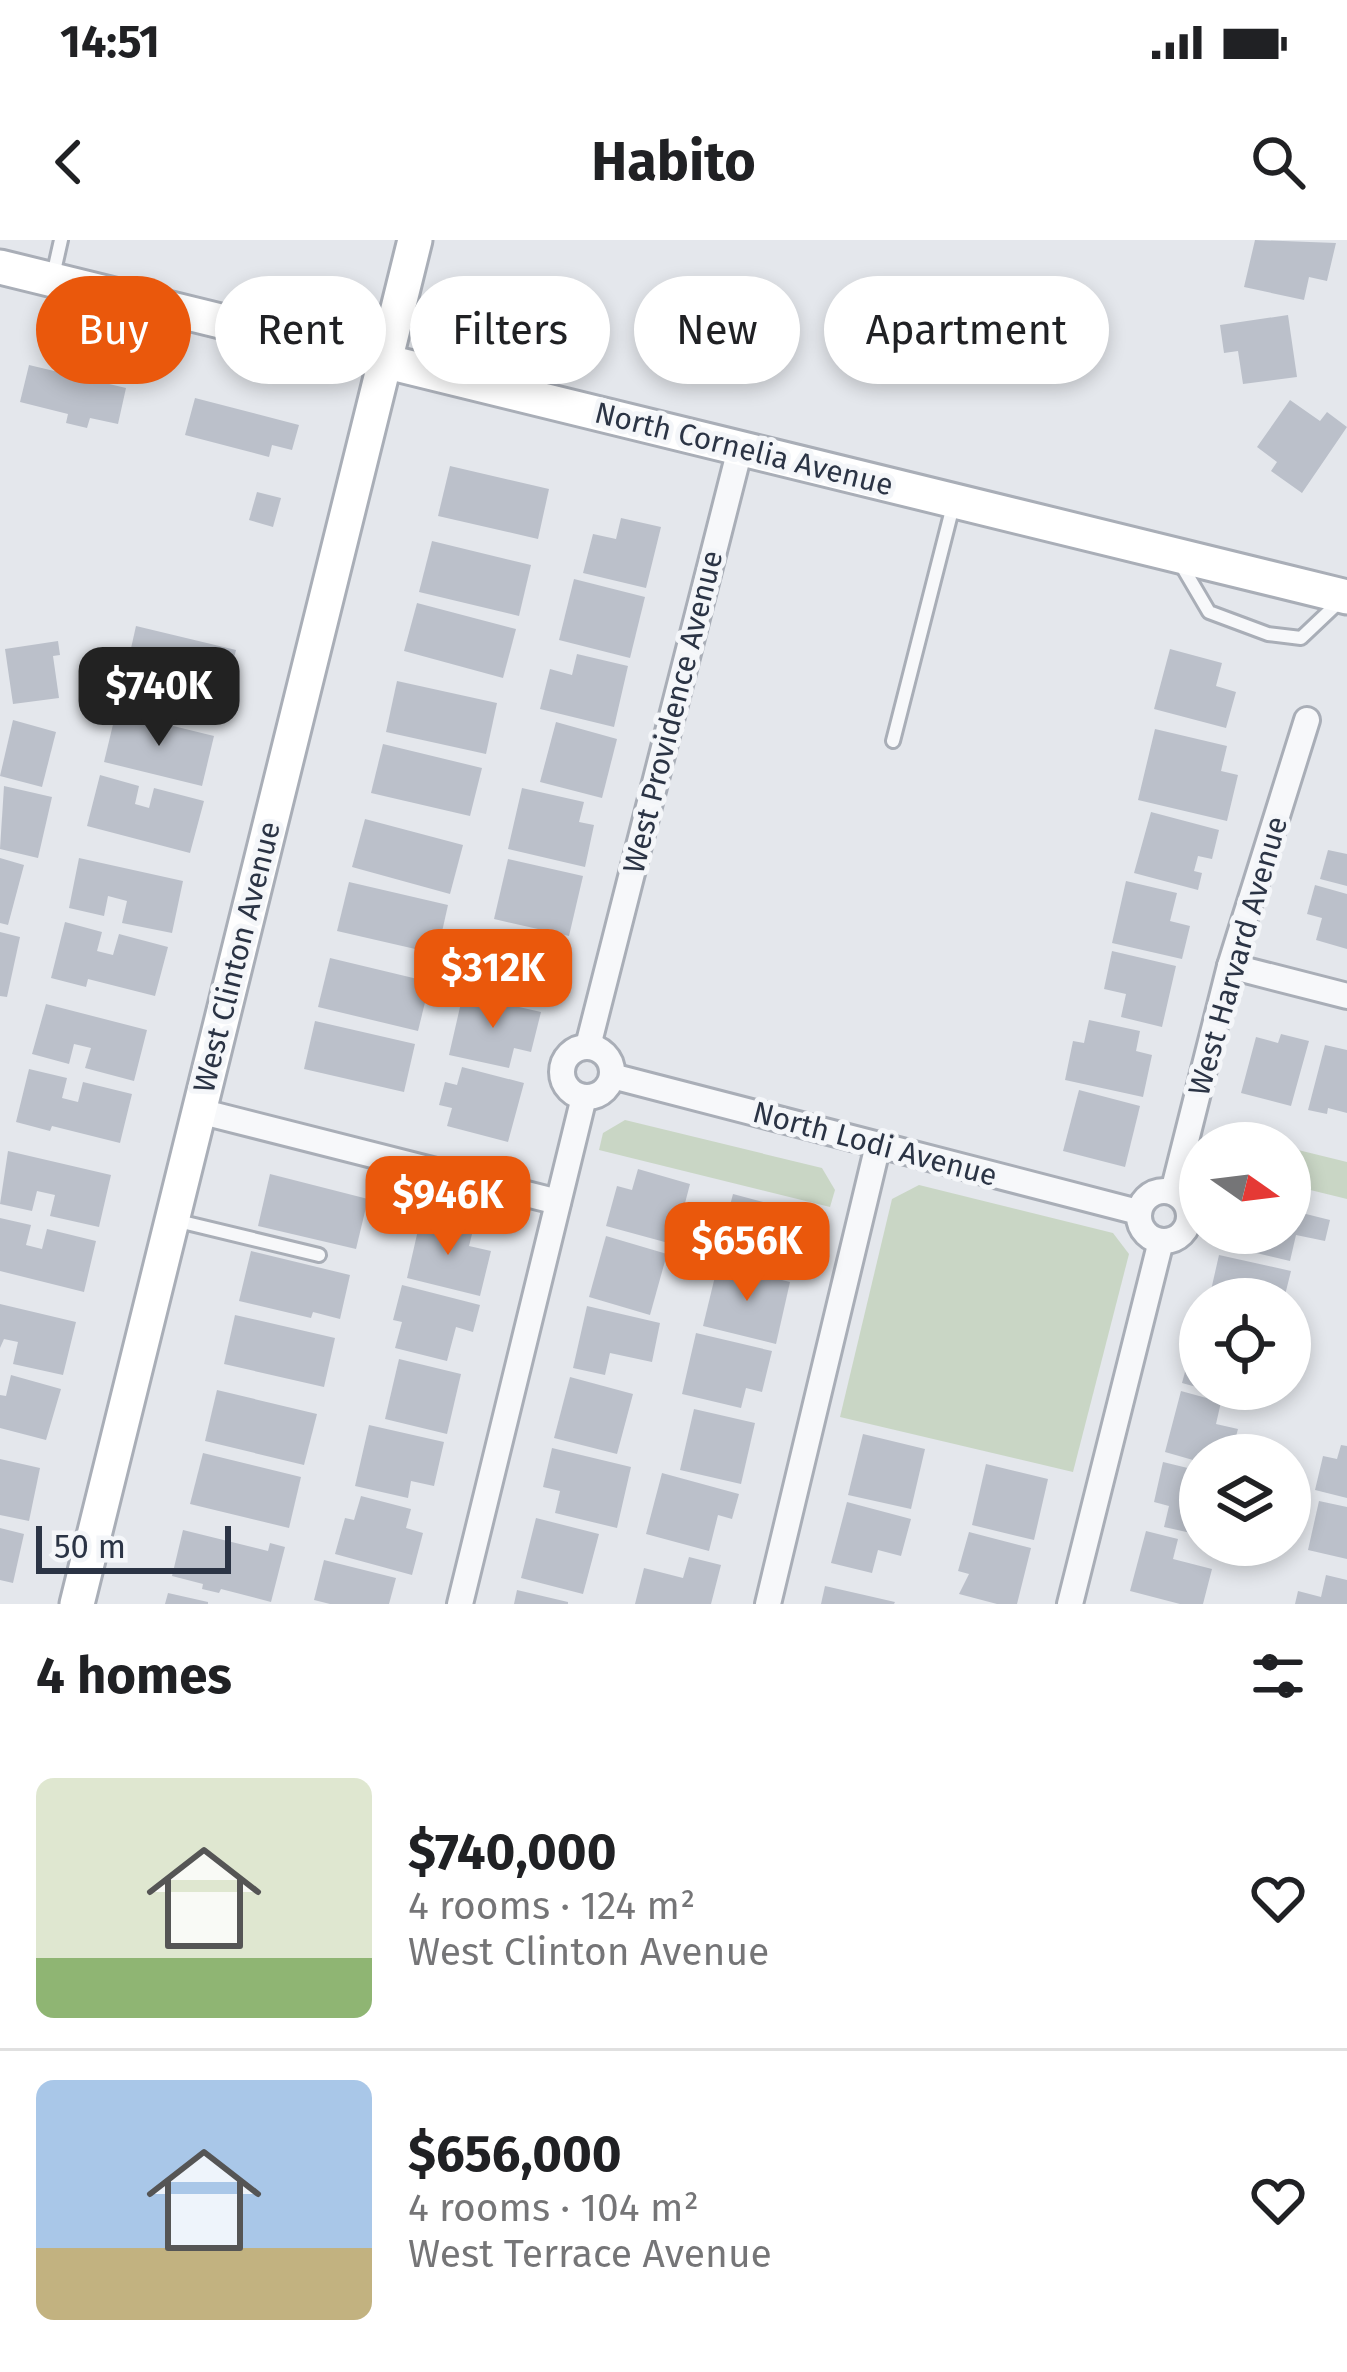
<!DOCTYPE html>
<html lang="en">
<head>
<meta charset="utf-8">
<style>
  body { margin:0; font-family:"Fira Sans",sans-serif; background:#f2f2f2; color:#202124; height:100vh; display:flex; flex-direction:column; font-size:45px; white-space:nowrap }
  * { box-sizing:border-box; margin:0 }
  p { font-size:39px; color:#757577 }
  .icon { flex:none; width:66px; height:66px; fill:none; stroke:currentColor; stroke-width:2; stroke-linecap:round; stroke-linejoin:round }
  .map { position:relative; height:1364px; overflow:hidden }
  .side { display:flex; flex-direction:column; background:#fff; flex:1 }
  .side>* { flex:none }
  .banner { position:absolute; left:36px; top:36px; width:1275px; height:108px; display:flex; gap:24px }
  .needle { width:78px; rotate:104deg }
  .tools { position:absolute; left:1179px; top:882px; display:grid; gap:24px }
  .tools a { display:grid; place-items:center; width:132px; height:132px; border-radius:50%; background:#fff; box-shadow:0 6px 18px #0003; font-size:60px }
  .scale { position:absolute; left:36px; bottom:30px; width:195px; box-sizing:border-box; padding-left:12px; border:6px solid #2b3445; border-top:0; font-size:33px; line-height:42px; white-space:nowrap; color:#2b3445; -webkit-text-stroke:9px #f4f6f9; paint-order:stroke }
  .price { position:absolute; translate:-50% -102px; padding:0 27px; border-radius:24px; background:#ea580c; color:#fff; font-size:39px; line-height:78px; filter:drop-shadow(0 3px 6px #0008) }
  .price::after { content:''; position:absolute; left:50%; top:72px; width:36px; height:27px; margin-left:-18px; background:inherit; clip-path:polygon(0 0,100% 0,50% 100%) }
  .price.current { background:#222; color:#fff }
  ul { padding:0; list-style:none }
  li { display:flex; align-items:center; gap:36px; height:300px; padding:0 36px }
  li+li { border-top:3px solid #e0e0e0 }
  li span { display:grid; place-items:center; flex:none; width:336px; height:240px; border-radius:18px; color:#555 }
  li>.icon { margin-inline-start:auto }
  span .icon { width:144px; height:144px; fill:#fffc; stroke-width:1 }
  li b { font-size:51px }
  h2 { display:flex; justify-content:space-between; align-items:center; height:144px; padding:0 36px; font-size:51px }
  .pill { padding:0 42px; border-radius:54px; background:#fff; box-shadow:0 6px 18px #0003; font-size:42px; line-height:108px }
  .pill.current { background:#ea580c; color:#fff }
  .status { display:flex; justify-content:space-between; align-items:center; height:84px; padding:0 60px; background:#fff; direction:ltr }
  .status svg { height:33px; fill:currentColor }
  header { display:flex; justify-content:space-between; align-items:center; height:156px; padding:0 36px; background:#fff; font-size:54px; font-weight:700 }
  .map>svg:first-child { display:block }
  .green { fill:#c9d6c5 }
  .building { fill:#bbc0ca }
  .lines { fill:none; stroke-linecap:round; stroke-linejoin:round }
  .lane-casing { stroke:#a9aeb7; stroke-width:18 }
  .street-casing { stroke:#a9aeb7; stroke-width:30 }
  .secondary-casing { stroke:#a9aeb7; stroke-width:39 }
  .lane { stroke:#f7f8fa; stroke-width:12 }
  .street { stroke:#f7f8fa; stroke-width:24 }
  .secondary { stroke:#fff; stroke-width:33 }
  .labels { text-anchor:middle; dominant-baseline:central; stroke-width:10; stroke-linejoin:round; paint-order:stroke }
  .street-label { font-size:30px; fill:#2b3445; stroke:#f4f6f9 }
</style>
</head>
<body>
<div class="status"><b>14:51</b><svg viewBox="0 0 49 12"><path d="M0 12V9h3v3zM5 12V6h3v6zM10 12V3h3v9zM15 12V0h3v12zM26 1h20v11H26zM47 4h2v5h-2z"/></svg></div>
<header><svg class="icon" aria-label="back" viewBox="0 0 24 24"><path d="M15 5l-7 7 7 7"/></svg>Habito<svg class="icon" aria-label="search" viewBox="0 0 24 24"><circle cx="10" cy="10" r="6"/><path d="M15 15l6 6"/></svg></header>
<div class="map">
<svg width="1347" height="1364" viewBox="0 0 1347 1364">
  <rect width="100%" height="100%" fill="#e4e7ec"/>
  <g class="green">
    <polygon points="625,880 822,928 835,950 830,967 599,910 603,893"/>
    <polygon points="1290,908 1347,922 1347,959 1290,945"/>
    <polygon points="919,945 1113,993 1129,1014 1073,1232 840,1177 892,959"/>
  </g>
  <g class="building">
    <polygon points="1255,0 1336,3 1327,41 1309,37 1304,60 1244,47"/>
    <polygon points="1288,75 1297,137 1243,144 1238,111 1224,113 1220,85"/>
    <polygon points="29,125 126,148 118,184 90,178 87,188 66,183 68,174 20,162"/>
    <polygon points="195,158 299,185 292,210 272,205 269,217 185,195"/>
    <polygon points="1290,160 1320,181 1327,172 1347,187 1302,253 1271,231 1277,222 1257,207"/>
    <polygon points="450,226 549,249 538,299 438,276"/>
    <polygon points="257,252 281,258 273,287 249,280"/>
    <polygon points="621,278 661,287 646,348 583,333 593,294 616,299"/>
    <polygon points="432,301 531,325 519,376 419,352"/>
    <polygon points="574,339 645,357 630,418 559,400"/>
    <polygon points="417,363 516,389 503,438 404,411"/>
    <polygon points="136,386 236,410 224,459 125,435"/>
    <polygon points="58,401 60,415 53,416 59,458 13,464 5,409"/>
    <polygon points="1170,409 1222,423 1216,446 1236,452 1226,488 1154,469"/>
    <polygon points="577,414 628,426 614,487 540,469 550,429 572,435"/>
    <polygon points="397,441 497,463 486,514 386,492"/>
    <polygon points="116,472 214,496 202,546 104,522"/>
    <polygon points="13,480 56,492 42,547 0,536"/>
    <polygon points="556,482 617,499 602,558 540,542"/>
    <polygon points="1155,489 1227,506 1221,531 1238,535 1227,581 1138,560"/>
    <polygon points="383,504 482,528 470,576 371,553"/>
    <polygon points="100,535 139,546 135,564 149,568 154,548 204,561 190,613 87,586"/>
    <polygon points="4,546 52,557 38,618 0,609"/>
    <polygon points="522,548 584,562 579,582 594,585 585,627 508,609"/>
    <polygon points="1151,572 1219,590 1212,619 1198,616 1194,631 1202,633 1198,650 1134,633"/>
    <polygon points="365,579 463,605 450,654 352,627"/>
    <polygon points="1328,610 1347,614 1347,646 1320,639"/>
    <polygon points="0,618 24,625 8,685 0,683"/>
    <polygon points="79,618 183,641 172,693 122,683 127,661 108,656 104,676 69,668"/>
    <polygon points="508,619 583,636 569,696 494,679"/>
    <polygon points="1126,641 1177,653 1170,681 1190,686 1182,719 1112,703"/>
    <polygon points="349,642 448,665 437,714 337,691"/>
    <polygon points="1315,645 1347,654 1347,709 1316,700 1322,678 1307,674"/>
    <polygon points="65,682 102,692 97,711 113,715 119,694 168,707 155,756 88,739 86,747 51,738"/>
    <polygon points="509,691 565,705 550,767 487,751 497,710 504,712"/>
    <polygon points="0,692 20,697 7,757 0,756"/>
    <polygon points="1112,711 1176,726 1162,787 1121,777 1126,754 1104,749"/>
    <polygon points="330,718 430,742 418,791 318,767"/>
    <polygon points="463,754 541,772 531,812 514,808 509,828 449,815"/>
    <polygon points="46,764 147,790 134,841 85,828 91,808 74,804 69,824 32,814"/>
    <polygon points="1089,780 1140,791 1136,811 1152,815 1143,857 1065,840 1073,801 1084,803"/>
    <polygon points="315,781 415,804 404,852 304,829"/>
    <polygon points="1281,794 1309,801 1291,866 1241,853 1256,797 1278,803"/>
    <polygon points="1325,805 1347,810 1347,873 1328,868 1327,874 1308,870"/>
    <polygon points="462,827 524,843 508,902 447,886 452,868 439,865 445,842 457,845"/>
    <polygon points="29,829 67,838 62,858 78,862 83,842 132,854 120,903 52,886 50,891 16,882"/>
    <polygon points="1079,850 1140,866 1125,927 1063,911"/>
    <polygon points="8,911 111,935 99,987 50,976 55,955 37,951 32,971 0,964"/>
    <polygon points="638,929 690,944 684,967 693,969 683,1007 606,986 617,946 632,950"/>
    <polygon points="270,934 368,959 356,1009 258,986"/>
    <polygon points="733,954 785,968 781,982 803,988 791,1033 717,1014"/>
    <polygon points="1290,955 1305,959 1302,973 1330,980 1325,1001 1296,995 1290,1021 1235,1008 1238,993 1290,993"/>
    <polygon points="421,977 473,990 469,1006 491,1011 480,1056 407,1038"/>
    <polygon points="0,978 31,985 26,1005 42,1009 47,989 96,1001 84,1052 0,1031"/>
    <polygon points="606,996 667,1014 650,1075 589,1057"/>
    <polygon points="251,1011 350,1035 340,1079 313,1072 311,1078 239,1061"/>
    <polygon points="1219,1015 1291,1031 1284,1059 1209,1059"/>
    <polygon points="718,1024 790,1042 776,1104 703,1086"/>
    <polygon points="402,1045 480,1065 473,1092 456,1087 447,1121 395,1108 402,1082 393,1080"/>
    <polygon points="0,1064 76,1082 63,1135 13,1124 18,1102 4,1099 0,1108"/>
    <polygon points="587,1066 660,1083 652,1122 610,1113 605,1135 573,1128"/>
    <polygon points="235,1075 335,1098 324,1147 224,1124"/>
    <polygon points="1199,1080 1200,1080 1200,1148 1182,1143"/>
    <polygon points="696,1093 772,1111 762,1152 746,1148 741,1168 682,1154"/>
    <polygon points="399,1119 461,1134 447,1194 385,1179"/>
    <polygon points="11,1135 61,1149 46,1200 0,1188 0,1155 6,1156"/>
    <polygon points="570,1137 633,1154 617,1214 554,1198"/>
    <polygon points="1210,1149 1246,1149 1243,1159"/>
    <polygon points="217,1150 317,1174 304,1225 205,1201"/>
    <polygon points="1181,1151 1221,1162 1216,1184 1238,1189 1231,1215 1200,1215 1200,1222 1165,1212"/>
    <polygon points="694,1169 755,1183 741,1244 680,1230"/>
    <polygon points="369,1185 444,1202 434,1246 411,1241 408,1258 355,1246"/>
    <polygon points="863,1194 925,1209 911,1269 848,1255"/>
    <polygon points="1341,1205 1347,1206 1347,1258 1315,1250 1323,1216 1337,1219"/>
    <polygon points="552,1208 631,1227 617,1288 555,1273 560,1251 543,1247"/>
    <polygon points="203,1213 301,1237 289,1288 190,1264"/>
    <polygon points="0,1219 40,1228 29,1281 0,1275"/>
    <polygon points="1163,1222 1200,1231 1200,1295 1164,1287 1169,1266 1154,1262"/>
    <polygon points="986,1224 1048,1239 1034,1300 972,1285"/>
    <polygon points="662,1233 739,1254 732,1279 718,1275 709,1311 646,1294"/>
    <polygon points="361,1256 411,1269 406,1288 423,1293 412,1335 335,1314 345,1278 354,1280"/>
    <polygon points="1319,1261 1347,1267 1347,1319 1308,1310"/>
    <polygon points="847,1262 911,1279 901,1316 878,1310 872,1333 831,1323"/>
    <polygon points="536,1278 599,1294 583,1354 521,1338"/>
    <polygon points="0,1288 24,1294 13,1343 0,1340"/>
    <polygon points="183,1290 268,1311 270,1303 285,1307 271,1362 221,1349 219,1353 202,1349 203,1344 172,1336"/>
    <polygon points="1146,1291 1178,1299 1173,1319 1212,1329 1203,1364 1180,1364 1130,1351"/>
    <polygon points="969,1292 1031,1308 1017,1364 997,1364 959,1354 969,1334 958,1331"/>
    <polygon points="689,1317 721,1325 711,1364 635,1364 644,1328 683,1338"/>
    <polygon points="324,1320 396,1338 389,1364 330,1364 314,1360"/>
    <polygon points="1326,1335 1347,1340 1347,1364 1295,1364 1298,1351 1321,1357"/>
    <polygon points="825,1346 895,1362 894,1364 821,1364"/>
    <polygon points="517,1350 568,1362 568,1364 514,1364"/>
    <polygon points="168,1353 208,1362 208,1364 165,1364"/>
  </g>
  <g class="lines">
    <defs>
      <g id="lane">
        <polyline points="52,40 61,0"/>
        <polyline points="1179,321 1209,372 1268,394 1301,398 1339,362"/>
        <polyline points="893,501 954,262"/>
        <polyline points="174,980 319,1015"/>
      </g>
      <g id="street">
        <polyline points="1230,726 1347,756"/>
        <polyline points="588,806 740,209"/>
        <circle cx="587" cy="832" r="25"/>
        <polyline points="612,836 1138,972"/>
        <polyline points="199,871 558,962"/>
        <circle cx="1164" cy="976" r="25"/>
        <polyline points="1173,952 1230,726 1307,480"/>
        <polyline points="460,1364 584,857"/>
        <polyline points="768,1364 878,905"/>
        <polyline points="1070,1364 1161,1001"/>
      </g>
      <g id="secondary">
        <polyline points="0,27 1347,357"/>
        <polyline points="77,1364 415,0"/>
      </g>
    </defs>
    <use href="#lane" class="lane-casing"/>
    <use href="#street" class="street-casing"/>
    <use href="#secondary" class="secondary-casing"/>
    <use href="#lane" class="lane"/>
    <use href="#street" class="street"/>
    <use href="#secondary" class="secondary"/>
  </g>
  <g class="labels">
    <g class="street-label">
      <text transform="translate(744 209) rotate(14)">North Cornelia Avenue</text>
      <text transform="translate(673 472) rotate(-76)">West Providence Avenue</text>
      <text transform="translate(1238 716) rotate(-74)">West Harvard Avenue</text>
      <text transform="translate(237 717) rotate(-76)">West Clinton Avenue</text>
      <text transform="translate(875 904) rotate(15)">North Lodi Avenue</text>
    </g>
  </g>
</svg>
<div class="tools">
<a><svg class="needle" viewBox="-14 -14 28 28"><path d="M0-13l5 13h-10z" fill="#e53935"/><path d="M0 13l5-13h-10z" fill="#757577"/></svg></a>
<a><svg class="icon" aria-label="locate" viewBox="0 0 24 24"><circle cx="12" cy="12" r="6"/><path d="M12 2v4M12 18v4M2 12h4M18 12h4"/></svg></a>
<a><svg class="icon" aria-label="layers" viewBox="0 0 24 24"><path d="M12 4l9 5-9 5-9-5zM3 14l9 5 9-5"/></svg></a>
</div>
<div class="scale">50 m</div>
<b class="price current" style="left:159px;top:509px">$740K</b>
<b class="price" style="left:493px;top:791px">$312K</b>
<b class="price" style="left:448px;top:1018px">$946K</b>
<b class="price" style="left:747px;top:1064px">$656K</b>
<div class="banner">
<a class="pill current">Buy</a>
<a class="pill">Rent</a>
<a class="pill">Filters</a>
<a class="pill">New</a>
<a class="pill">Apartment</a>
</div>
</div>
<section class="side">
<h2>4 homes<svg class="icon" aria-label="filters" viewBox="0 0 24 24"><path d="M4 7h16M4 17h16"/><circle cx="9" cy="7" r="2"/><circle cx="15" cy="17" r="2"/></svg></h2>
<ul>
<li><span style="background:linear-gradient(#dfe7d0 75%,#8fb573 0)"><svg class="icon" aria-label="home" viewBox="0 0 24 24"><path d="M3 11l9-7 9 7M6 9v11h12V9"/></svg></span><div><b>$740,000</b><p>4 rooms · 124 m²</p><p>West Clinton Avenue</p></div><svg class="icon" aria-label="heart" viewBox="0 0 24 24"><path d="M12 20l-8-8c-3-5 5-10 8-4 3-6 11-1 8 4z"/></svg></li>
<li><span style="background:linear-gradient(#a9c7e8 70%,#c2b280 0)"><svg class="icon" aria-label="home" viewBox="0 0 24 24"><path d="M3 11l9-7 9 7M6 9v11h12V9"/></svg></span><div><b>$656,000</b><p>4 rooms · 104 m²</p><p>West Terrace Avenue</p></div><svg class="icon" aria-label="heart" viewBox="0 0 24 24"><path d="M12 20l-8-8c-3-5 5-10 8-4 3-6 11-1 8 4z"/></svg></li>
</ul>
</section>
</body>
</html>
